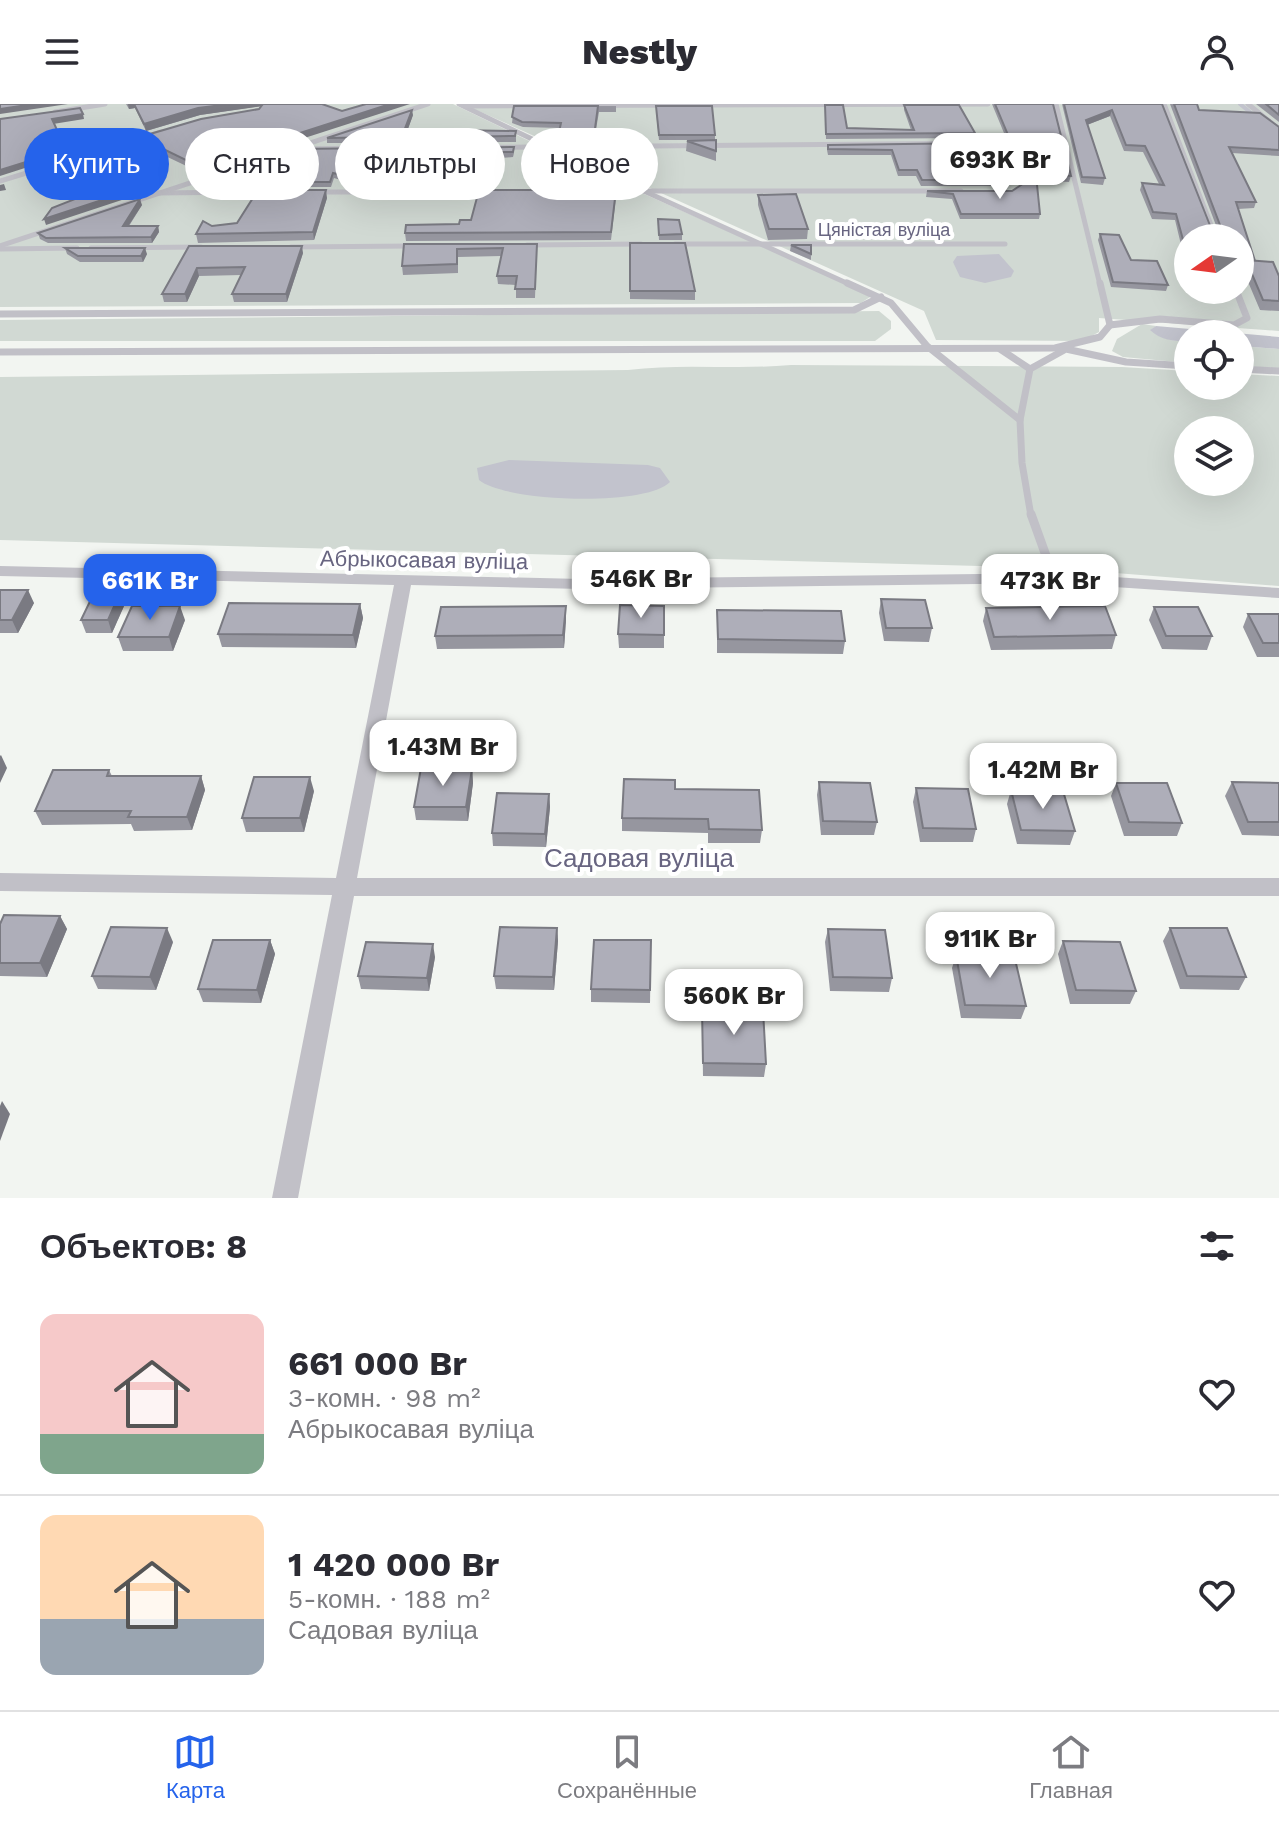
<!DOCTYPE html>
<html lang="ru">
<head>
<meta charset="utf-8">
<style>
  body { margin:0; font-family:"Work Sans",sans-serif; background:#f2f2f3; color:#2b2b33; height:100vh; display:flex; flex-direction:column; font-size:30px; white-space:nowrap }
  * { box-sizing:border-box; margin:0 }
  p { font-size:26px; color:#7c7c81 }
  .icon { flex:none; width:44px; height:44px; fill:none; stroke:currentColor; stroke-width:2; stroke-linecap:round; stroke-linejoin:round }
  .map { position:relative; height:1094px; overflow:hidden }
  .panel { display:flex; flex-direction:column; background:#fff; flex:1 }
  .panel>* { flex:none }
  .guide { position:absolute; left:24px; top:24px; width:800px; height:72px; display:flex; gap:16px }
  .needle { width:52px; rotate:256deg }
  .fabs { position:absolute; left:1174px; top:120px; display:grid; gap:16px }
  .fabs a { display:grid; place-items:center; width:80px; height:80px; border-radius:50%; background:#fff; box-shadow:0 8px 32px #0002; font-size:40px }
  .price { position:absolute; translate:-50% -68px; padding:0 18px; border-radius:16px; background:#fff; color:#222; font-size:26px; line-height:52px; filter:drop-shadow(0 2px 4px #0008) }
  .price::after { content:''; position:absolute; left:50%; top:48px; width:24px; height:18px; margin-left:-12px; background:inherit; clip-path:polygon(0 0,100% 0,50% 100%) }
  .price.on { background:#2563eb; color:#fff }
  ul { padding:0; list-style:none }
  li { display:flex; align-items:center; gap:24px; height:200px; padding:0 40px }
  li+li { border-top:2px solid #e1e1e2 }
  li span { display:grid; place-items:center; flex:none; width:224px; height:160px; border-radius:16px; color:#555 }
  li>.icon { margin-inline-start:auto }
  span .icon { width:96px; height:96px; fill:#fffc; stroke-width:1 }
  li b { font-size:34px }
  h2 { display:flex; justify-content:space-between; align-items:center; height:96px; padding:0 40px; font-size:34px }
  .chip { padding:0 28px; border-radius:36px; background:#fff; box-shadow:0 8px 32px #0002; font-size:28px; line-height:72px }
  .chip.on { background:#2563eb; color:#fff }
  header { display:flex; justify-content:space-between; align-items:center; height:104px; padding:0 40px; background:#fff; font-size:36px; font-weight:800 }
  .tab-bar { display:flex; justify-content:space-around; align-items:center; height:112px; border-top:2px solid #e1e1e2; background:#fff; font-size:22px; color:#7c7c81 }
  .tab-bar a { display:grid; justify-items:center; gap:4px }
  .tab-bar .on { color:#2563eb }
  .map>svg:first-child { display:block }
  .green { fill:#d1d9d3; fill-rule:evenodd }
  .water { fill:#c2c3cd }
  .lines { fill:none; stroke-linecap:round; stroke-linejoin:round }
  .stream { stroke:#c2c3cd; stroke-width:4 }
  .service-far2 { stroke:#c1c0c7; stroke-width:5 }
  .service-far1 { stroke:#c1c0c7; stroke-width:7 }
  .service { stroke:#c1c0c7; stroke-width:9 }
  .minor { fill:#c1c0c7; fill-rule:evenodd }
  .wall { fill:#96969f }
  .shaded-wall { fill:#7a7a82 }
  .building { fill:#aeaeb9; stroke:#7a7a82; stroke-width:2 }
  .labels { text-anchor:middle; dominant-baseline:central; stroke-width:8; stroke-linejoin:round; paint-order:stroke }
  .far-street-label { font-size:18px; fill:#686581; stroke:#fff }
  .street-label { font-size:22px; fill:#686581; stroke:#fff }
  .near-street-label { font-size:26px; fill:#686581; stroke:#fff }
</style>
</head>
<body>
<header><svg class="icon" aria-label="menu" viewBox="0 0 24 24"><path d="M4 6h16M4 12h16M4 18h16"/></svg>Nestly<svg class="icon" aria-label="person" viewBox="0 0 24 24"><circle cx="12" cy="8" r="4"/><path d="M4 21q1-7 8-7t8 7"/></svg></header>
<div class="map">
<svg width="1279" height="1094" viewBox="0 0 1279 1094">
  <rect width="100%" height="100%" fill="#f2f5f1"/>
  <g class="green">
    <polygon points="0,0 453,0 583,63 873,191 861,199 0,203"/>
    <path d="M463,0H1279V227L1099,214V228L1082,237L936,236L924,207ZM1188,134H1240V186H1188Z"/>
    <polygon points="879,207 891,217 891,225 875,237 0,237 0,216"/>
    <polygon points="1142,220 1156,222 1151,226 1170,236 1188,238 1188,259 1123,253 1112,247 1117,235"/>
    <polygon points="1240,242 1279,245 1279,264 1240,262"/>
    <path d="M791,261L1122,263L1188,267V282H1240V270L1279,272V482L1053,464L0,436V273L628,266C682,259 736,266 791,261ZM1188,326H1240V378H1188Z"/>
  </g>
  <g class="water">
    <polygon points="999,150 1014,167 1011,173 985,179 960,173 953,158 957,152"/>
    <path d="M1156,222L1279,233V245L1240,242V230H1188V238C1174,237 1160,236 1150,226Z"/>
    <path d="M509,356L648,361L660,364L670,378C646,403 505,398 479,376L477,364Z"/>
  </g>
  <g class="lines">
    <polyline class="stream" points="1240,0 1256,13"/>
    <g class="service-far2">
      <polyline points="459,0 563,50"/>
      <polyline points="1056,0 1100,181"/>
      <polyline points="1164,0 1216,134"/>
      <polyline points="1248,0 1279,25"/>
      <polyline points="466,2 988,0"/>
      <polyline points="55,8 105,0"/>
      <polyline points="289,45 1000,39"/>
      <polyline points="580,58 851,181"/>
      <polyline points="0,77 161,28"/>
      <polyline points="604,87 961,87"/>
      <polyline points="316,88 489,88"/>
      <polyline points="156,89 269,88"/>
      <polyline points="675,140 1005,140"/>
      <polyline points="527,141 641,140"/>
      <polyline points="0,142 428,0"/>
      <polyline points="291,143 413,142"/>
      <polyline points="91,144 201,143"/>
      <polyline points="0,145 77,144"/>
    </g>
    <g class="service-far1">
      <polyline points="847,179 891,199 927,242 1020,316 1022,359 1031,412"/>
      <polyline points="0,210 854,206 881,193"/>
      <polyline points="1110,221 1160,215 1234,221 1247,214 1236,186"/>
      <polyline points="1000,245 1030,265"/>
      <polyline points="0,248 1055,244 1100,233 1110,221 1100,179"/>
      <polyline points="1240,265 1279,267"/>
      <polyline points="1020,316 1030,265 1066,245 1126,258 1188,262"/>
    </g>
    <polyline class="service" points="1031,410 1054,474"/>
    <polygon class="minor" points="0,462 582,475 1054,469 1279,484 1279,494 1054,479 582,485 411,481 357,774 1279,774 1279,792 354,792 298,1094 272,1094 332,791 0,787 0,769 336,774 394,481 0,472"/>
  </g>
  <g class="wall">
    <polygon points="126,0 322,0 199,68 157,48 150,30 259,5 262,2 200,11 146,27 135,4 129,5"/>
    <polygon points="992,0 1053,0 1071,72 1069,78 1037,76 1040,110 1039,115 960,115 952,95 926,93 927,87 1012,87 1029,76 1023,75"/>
    <polygon points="1062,0 1162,0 1213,129 1218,133 1220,132 1170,0 1197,0 1199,6 1279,23 1279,52 1232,49 1256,98 1254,104 1238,105 1255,157 1279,172 1279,207 1260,206 1243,166 1243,164 1240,164 1240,134 1188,134 1188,161 1186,161 1175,116 1152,115 1140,86 1142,79 1159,80 1143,48 1124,47 1110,12 1087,21 1105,74 1103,81 1081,79"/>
    <polygon points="1256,0 1279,0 1279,18"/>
    <polygon points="825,1 847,24 911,26 904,6 904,1 975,29 974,34 826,35"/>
    <polygon points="514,2 616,2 616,8 599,8 594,37 559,37 560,24 523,23 512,19"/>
    <polygon points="656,7 715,31 715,36 659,36"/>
    <polygon points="413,11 405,33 391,33 389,39 327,39 327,34"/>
    <polygon points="516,27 516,38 454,38 453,33"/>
    <polygon points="687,37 716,47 716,57 686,47"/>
    <polygon points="981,39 1002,76 1001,82 921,82 916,72 898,72 891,51 828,51 827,46 828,41"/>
    <polygon points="385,44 386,50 380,51 365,83 334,74 331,83 241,83 240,78"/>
    <polygon points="452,44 514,49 513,53 501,54 495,83 446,83 446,77"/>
    <polygon points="589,61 587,82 548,83 548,77"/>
    <polygon points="758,91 808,125 807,135 768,136 758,101"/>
    <polygon points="616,93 611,136 406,137 405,129 459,120 471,116"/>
    <polygon points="327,94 314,136 198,139 196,130 212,122 237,119"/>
    <polygon points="142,101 129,122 158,122 159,128 152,139 48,139 40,135 38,129"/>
    <polygon points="658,115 682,130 682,136 659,136"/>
    <polygon points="1100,130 1131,156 1168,181 1166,187 1111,183 1098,136"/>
    <polygon points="630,139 695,187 695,196 630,195"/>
    <polygon points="404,140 537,140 535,194 516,194 516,181 498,180 497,172 501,152 458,153 458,169 403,171 402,162"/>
    <polygon points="791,141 811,150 811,156 790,147"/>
    <polygon points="189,142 303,149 287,198 234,198 232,190 241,171 199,172 187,198 164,198 162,190"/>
    <polygon points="65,144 147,150 143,158 80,158 67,150"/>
    <polygon points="0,486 34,499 18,529 0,529"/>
    <polygon points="881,495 932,524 929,538 884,537 879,509"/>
    <polygon points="360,500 363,514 356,544 222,543 218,530"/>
    <polygon points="124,502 112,529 86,529 81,516"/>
    <polygon points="664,502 664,544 619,544 618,530"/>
    <polygon points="1154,503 1212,532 1207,546 1162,545 1149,516"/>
    <polygon points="986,504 1116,531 1112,545 991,546 983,517"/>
    <polygon points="717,506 845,537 843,550 717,549"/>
    <polygon points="1248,510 1279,510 1279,553 1257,553 1243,523"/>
    <polygon points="566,515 564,544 437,545 435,532"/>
    <polygon points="185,516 173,547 123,547 118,533"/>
    <polygon points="472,665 473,679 468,717 416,716 414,703"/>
    <polygon points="109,666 112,672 201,672 205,686 192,726 134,727 131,720 42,721 35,707"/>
    <polygon points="819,678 877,718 874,731 821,731 817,691"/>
    <polygon points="1232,678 1279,679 1279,732 1242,731 1225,692"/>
    <polygon points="1116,679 1182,719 1177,732 1124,732 1111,692"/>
    <polygon points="916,684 976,725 973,738 920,738 913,698"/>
    <polygon points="675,685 762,726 760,739 708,739 708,729 622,727 622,714"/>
    <polygon points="1011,686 1075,727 1070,741 1017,740 1007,700"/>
    <polygon points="314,687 304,728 246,728 242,714"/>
    <polygon points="549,690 550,703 546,743 493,742 492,729"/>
    <polygon points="60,812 67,825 47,873 0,872 0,820"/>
    <polygon points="557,824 558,837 554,886 496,885 494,872"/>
    <polygon points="1170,824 1246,873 1239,886 1180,885 1163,837"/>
    <polygon points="828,825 892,874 889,888 830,887 825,838"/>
    <polygon points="270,836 275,850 261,899 203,898 198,885"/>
    <polygon points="651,836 650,899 591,898 591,885"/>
    <polygon points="1063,837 1136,887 1130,900 1070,900 1058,850"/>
    <polygon points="173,838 156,886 98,885 92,872"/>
    <polygon points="956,851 1026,902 1021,915 961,914 952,864"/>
    <polygon points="435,853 429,887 361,885 358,872"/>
    <polygon points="702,905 766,960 764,973 703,972"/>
  </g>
  <g class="shaded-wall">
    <polygon points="34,0 68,0 0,10 0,5"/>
    <polygon points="128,0 134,0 135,4 129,5"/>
    <polygon points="230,0 262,0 263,2 200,11 146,27 144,20 198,4"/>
    <polygon points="390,0 410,0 199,68 198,62"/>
    <polygon points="412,6 413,11 405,33 404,27"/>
    <polygon points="1112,6 1110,12 1084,22 1086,16"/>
    <polygon points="83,10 84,15 53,20 52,15"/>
    <polygon points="57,26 59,32 59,53 0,72 0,66"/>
    <polygon points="385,44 386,50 380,51 365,83 364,77 379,45"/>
    <polygon points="501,48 501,54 495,83 495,77"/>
    <polygon points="4,80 6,86 0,87 0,81"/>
    <polygon points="145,82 146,88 46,121 44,115"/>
    <polygon points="326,86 327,94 314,136 313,128"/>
    <polygon points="140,95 142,101 125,127 123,122"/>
    <polygon points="158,122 159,128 152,139 151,133"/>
    <polygon points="302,142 303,149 287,198 286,190"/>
    <polygon points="145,144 147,150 143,158 141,152"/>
    <polygon points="197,164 199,172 187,198 185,190"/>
    <polygon points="28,486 34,499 18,529 12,516"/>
    <polygon points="120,489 124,502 112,529 108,516"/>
    <polygon points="360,500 363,514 356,544 353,531"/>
    <polygon points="180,502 185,516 173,547 169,533"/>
    <polygon points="566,502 566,515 564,544 563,531"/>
    <polygon points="1,651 7,664 0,679 0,652"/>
    <polygon points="472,665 473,679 468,717 466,703"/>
    <polygon points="201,672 205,686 192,726 187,713"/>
    <polygon points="310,673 314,687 304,728 300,714"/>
    <polygon points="549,690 550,703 546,743 545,730"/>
    <polygon points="60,812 67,825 47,873 40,859"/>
    <polygon points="167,824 173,838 156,886 150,873"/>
    <polygon points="557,824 558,837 554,886 553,873"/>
    <polygon points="270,836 275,850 261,899 257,886"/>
    <polygon points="433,840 435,853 429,887 427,874"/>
    <polygon points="2,997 10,1010 0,1037 0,1002"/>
  </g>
  <g class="building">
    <polygon points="0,0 34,0 0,5"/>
    <polygon points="134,0 230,0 198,4 144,20"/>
    <polygon points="263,0 322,0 342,7 366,0 390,0 198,62 155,41 150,30 201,15 259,5"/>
    <polygon points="995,0 1053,0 1071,72 1024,69"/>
    <polygon points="1064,0 1162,0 1213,129 1218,133 1223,129 1174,0 1197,0 1199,6 1260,9 1279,23 1279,46 1229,43 1256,98 1236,98 1255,157 1240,157 1240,134 1188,134 1188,154 1176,110 1153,108 1142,79 1164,81 1145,42 1126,41 1112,6 1086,16 1105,74 1082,73"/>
    <polygon points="1266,0 1279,0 1279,11"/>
    <polygon points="825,1 843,1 847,24 914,26 904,1 959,1 975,29 826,30"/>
    <polygon points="514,2 598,2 594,32 558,32 561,19 522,18 512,13"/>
    <polygon points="656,2 712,2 715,31 659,31"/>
    <polygon points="80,4 83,10 52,15 57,26 58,48 0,66 0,15"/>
    <polygon points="412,6 404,27 390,27 389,33 327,34"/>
    <polygon points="455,26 516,27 515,32 453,33"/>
    <polygon points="716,36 716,47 687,37"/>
    <polygon points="981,39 1002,76 922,76 917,66 899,66 892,46 828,45 828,41"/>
    <polygon points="514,43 513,48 501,48 495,77 446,77 452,44"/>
    <polygon points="385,44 379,45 364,77 333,69 330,78 240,78 250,59 292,45"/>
    <polygon points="555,45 589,61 587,77 548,77"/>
    <polygon points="1036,71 1040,110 961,110 953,90 927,87 1012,87"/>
    <polygon points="128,74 145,82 44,115 52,104"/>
    <polygon points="258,86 326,86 313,128 196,130 203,117 212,122 237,119"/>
    <polygon points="479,86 616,86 611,128 405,129 406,121 459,120 460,116 471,116"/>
    <polygon points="796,90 808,125 769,125 758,91"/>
    <polygon points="140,95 123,122 158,122 151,133 46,134 38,129"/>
    <polygon points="658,115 679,116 682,130 659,131"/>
    <polygon points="1100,130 1119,131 1131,156 1157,157 1168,181 1113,178"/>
    <polygon points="630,139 685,139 695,187 630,187"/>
    <polygon points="404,140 537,140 535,185 515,185 517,172 497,172 503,144 457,145 457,160 402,162"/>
    <polygon points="791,141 811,141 811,150"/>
    <polygon points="189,142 302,142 286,190 232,190 245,163 197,164 185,190 162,190"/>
    <polygon points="65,144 145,144 141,152 78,152"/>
    <polygon points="1246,156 1273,158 1279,172 1279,197 1263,196"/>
    <polygon points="0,486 28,486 12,516 0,516"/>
    <polygon points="94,489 120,489 108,516 81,516"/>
    <polygon points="881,495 925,496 932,524 886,524"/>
    <polygon points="229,499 360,500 353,531 218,530"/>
    <polygon points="620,501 664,502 664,531 618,530"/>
    <polygon points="132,502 180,502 169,533 118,533"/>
    <polygon points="566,502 563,531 435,532 441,503"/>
    <polygon points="1105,502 1116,531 994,533 986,504"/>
    <polygon points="1154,503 1198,503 1212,532 1166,532"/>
    <polygon points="717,506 841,507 845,537 718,535"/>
    <polygon points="1248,510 1279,510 1279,539 1263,539"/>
    <polygon points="421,664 472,665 466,703 414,703"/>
    <polygon points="53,666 109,666 107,672 201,672 187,713 128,713 131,707 35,707"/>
    <polygon points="254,673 310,673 300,714 242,714"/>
    <polygon points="624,675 675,676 675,685 759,686 762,726 709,725 708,715 622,714"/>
    <polygon points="819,678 870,679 877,718 823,717"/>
    <polygon points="1232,678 1279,679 1279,718 1248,718"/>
    <polygon points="1116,679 1167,679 1182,719 1129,718"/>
    <polygon points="916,684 968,685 976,725 923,724"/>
    <polygon points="1011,686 1063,687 1075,727 1021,726"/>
    <polygon points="497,689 549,690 545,730 492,729"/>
    <polygon points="4,811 60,812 40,859 0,859 0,820"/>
    <polygon points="111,823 167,824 150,873 92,872"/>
    <polygon points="500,823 557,824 553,873 494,872"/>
    <polygon points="1170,824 1227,824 1246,873 1187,872"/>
    <polygon points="828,825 885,826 892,874 833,873"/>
    <polygon points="213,836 270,836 257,886 198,885"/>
    <polygon points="594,836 651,836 650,886 591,885"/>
    <polygon points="1063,837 1120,838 1136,887 1076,886"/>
    <polygon points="366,838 433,840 427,874 358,872"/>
    <polygon points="956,851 1014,851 1026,902 965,901"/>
    <polygon points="702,905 763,906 766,960 703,959"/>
  </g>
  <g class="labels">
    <g class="far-street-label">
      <text x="884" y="125">Цяністая вуліца</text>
    </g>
    <g class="street-label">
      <text transform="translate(424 456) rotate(1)">Абрыкосавая вуліца</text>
    </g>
    <g class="near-street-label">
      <text x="639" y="754">Садовая вуліца</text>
    </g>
  </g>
</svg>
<div class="fabs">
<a><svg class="needle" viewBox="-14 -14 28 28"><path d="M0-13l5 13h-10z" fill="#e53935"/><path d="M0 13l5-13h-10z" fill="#7c7c81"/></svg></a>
<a><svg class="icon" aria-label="locate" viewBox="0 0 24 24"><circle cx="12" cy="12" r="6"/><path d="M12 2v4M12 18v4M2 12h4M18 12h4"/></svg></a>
<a><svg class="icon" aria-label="layers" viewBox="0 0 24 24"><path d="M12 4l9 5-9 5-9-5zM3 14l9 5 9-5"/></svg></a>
</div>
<b class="price" style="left:1000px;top:97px">693K Br</b>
<b class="price" style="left:641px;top:516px">546K Br</b>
<b class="price on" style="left:150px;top:518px">661K Br</b>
<b class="price" style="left:1050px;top:518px">473K Br</b>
<b class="price" style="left:443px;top:684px">1.43M Br</b>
<b class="price" style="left:1043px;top:707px">1.42M Br</b>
<b class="price" style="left:990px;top:876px">911K Br</b>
<b class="price" style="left:734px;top:933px">560K Br</b>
<div class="guide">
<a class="chip on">Купить</a>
<a class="chip">Снять</a>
<a class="chip">Фильтры</a>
<a class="chip">Новое</a>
</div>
</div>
<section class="panel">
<h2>Объектов: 8<svg class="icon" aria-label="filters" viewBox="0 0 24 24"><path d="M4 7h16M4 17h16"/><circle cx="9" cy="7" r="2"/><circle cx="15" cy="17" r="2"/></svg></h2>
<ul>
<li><span style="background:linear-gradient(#f6c9c9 75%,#7fa58c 0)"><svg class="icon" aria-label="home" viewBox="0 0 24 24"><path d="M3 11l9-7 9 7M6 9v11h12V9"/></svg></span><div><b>661 000 Br</b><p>3-комн. · 98 m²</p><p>Абрыкосавая вуліца</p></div><svg class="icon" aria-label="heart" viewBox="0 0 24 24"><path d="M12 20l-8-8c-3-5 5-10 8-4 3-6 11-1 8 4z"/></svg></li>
<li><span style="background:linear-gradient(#ffd9b3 65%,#9aa5b1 0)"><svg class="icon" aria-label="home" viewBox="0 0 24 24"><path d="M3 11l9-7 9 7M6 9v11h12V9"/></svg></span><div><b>1 420 000 Br</b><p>5-комн. · 188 m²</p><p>Садовая вуліца</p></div><svg class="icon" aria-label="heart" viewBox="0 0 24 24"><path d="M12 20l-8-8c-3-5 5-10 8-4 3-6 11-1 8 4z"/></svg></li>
</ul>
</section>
<nav class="tab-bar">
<a class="on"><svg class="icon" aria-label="map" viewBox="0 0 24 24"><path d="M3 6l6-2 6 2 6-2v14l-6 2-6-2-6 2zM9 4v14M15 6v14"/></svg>Карта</a>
<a><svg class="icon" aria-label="saved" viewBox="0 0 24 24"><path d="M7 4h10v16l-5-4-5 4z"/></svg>Сохранённые</a>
<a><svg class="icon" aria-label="home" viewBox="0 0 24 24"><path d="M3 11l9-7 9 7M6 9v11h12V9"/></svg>Главная</a>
</nav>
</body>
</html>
